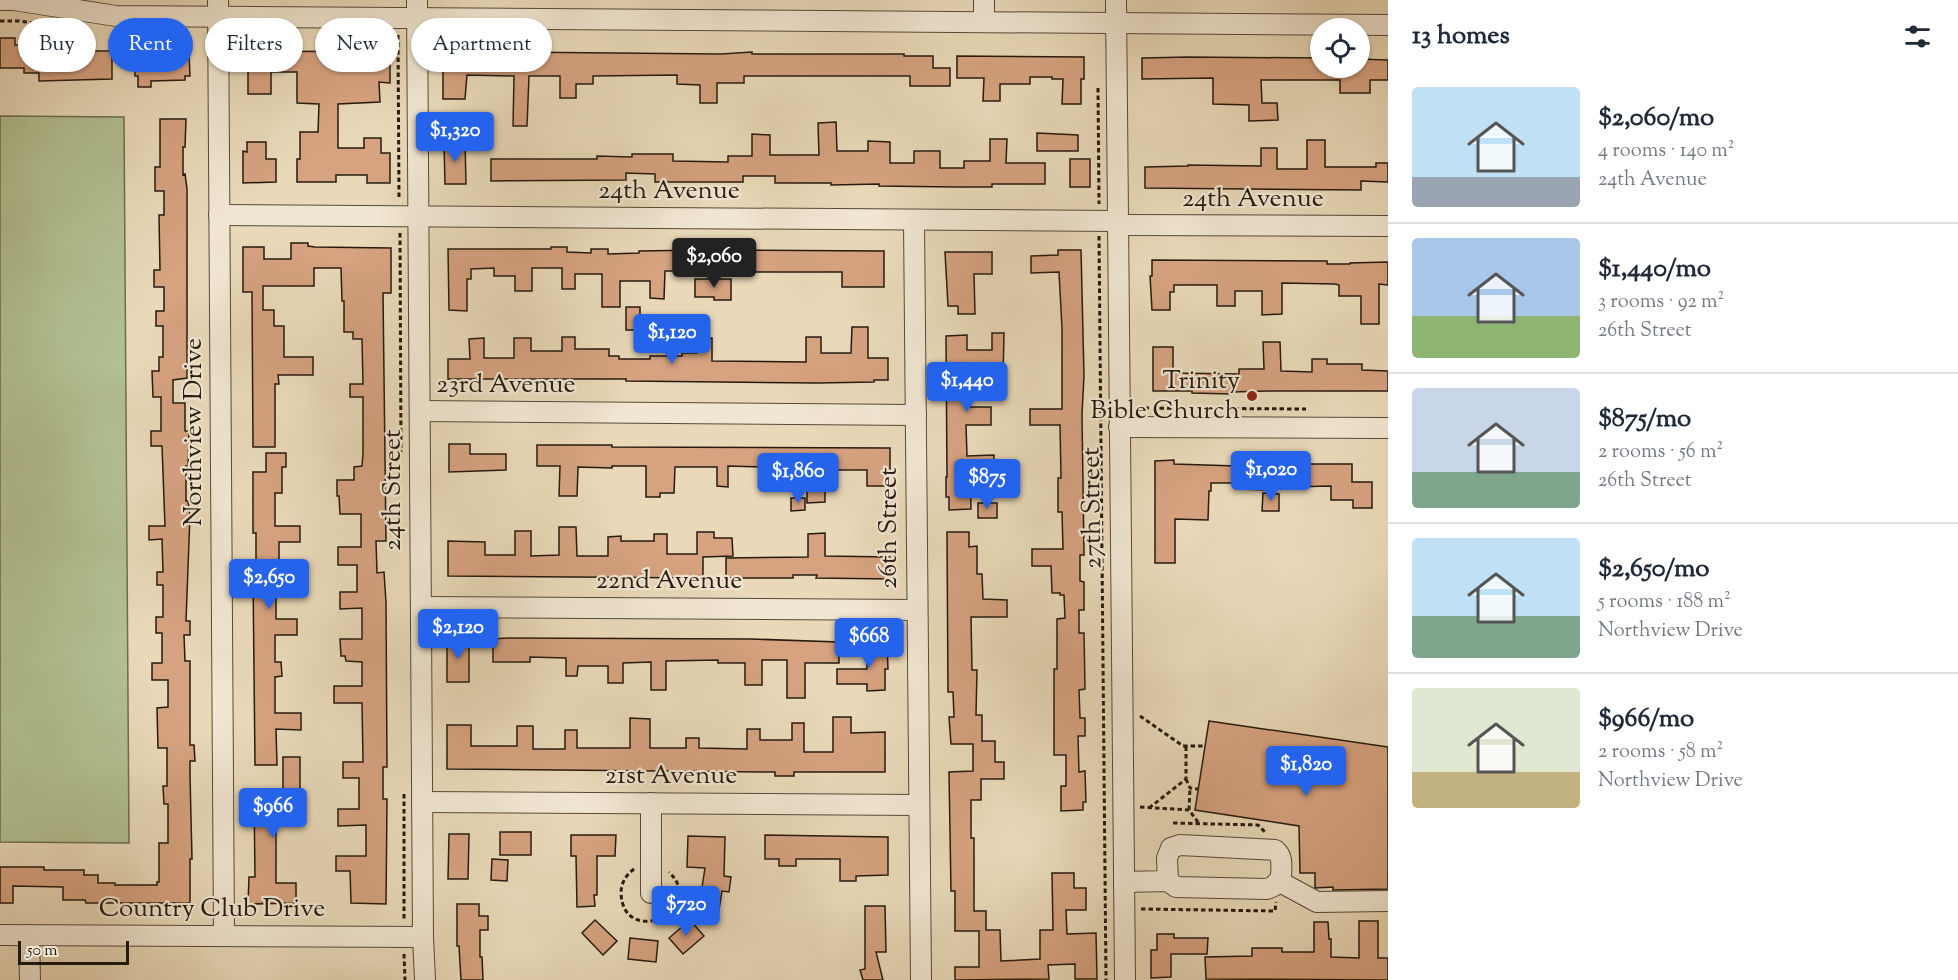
<!DOCTYPE html>
<html lang="en">
<head>
<meta charset="utf-8">
<style>
  body { margin:0; font-family:"Sorts Mill Goudy",serif; background:#f6f6f7; color:#1f2937; height:100vh; display:flex; flex-direction:column; font-size:22px; white-space:nowrap }
  * { box-sizing:border-box; margin:0 }
  p { font-size:20px; color:#747a83 }
  .icon { flex:none; width:33px; height:33px; fill:none; stroke:currentColor; stroke-width:2; stroke-linecap:round; stroke-linejoin:round }
  .map { position:relative; flex:1; overflow:hidden }
  .side { display:flex; flex-direction:column; background:#fff; width:570px }
  .side>* { flex:none }
  .guide { position:absolute; left:18px; top:18px; width:570px; height:54px; display:flex; gap:12px }
  .buttons { position:absolute; left:1310px; top:18px; display:grid; gap:12px }
  .buttons a { display:grid; place-items:center; width:60px; height:60px; border-radius:50%; background:#fff; box-shadow:0 2px 4px #0004; font-size:30px }
  .scale { position:absolute; left:18px; bottom:15px; width:111px; box-sizing:border-box; padding-left:6px; border:3px solid #251b0f; border-top:0; font-size:16px; line-height:21px; white-space:nowrap; color:#251b0f; -webkit-text-stroke:4px #f1e6d2; paint-order:stroke }
  .price { position:absolute; translate:-50% -51px; padding:0 14px; border-radius:6px; background:#2563eb; color:#fff; font-size:20px; line-height:39px; filter:drop-shadow(0 2px 3px #0008) }
  .price::after { content:''; position:absolute; left:50%; top:36px; width:18px; height:14px; margin-left:-9px; background:inherit; clip-path:polygon(0 0,100% 0,50% 100%) }
  .price.current { background:#222; color:#fff }
  ul { padding:0; list-style:none }
  li { display:flex; align-items:center; gap:18px; height:150px; padding:0 24px }
  li+li { border-top:2px solid #e0e1e3 }
  li span { display:grid; place-items:center; flex:none; width:168px; height:120px; border-radius:6px; color:#555 }
  li>.icon { margin-inline-start:auto }
  span .icon { width:72px; height:72px; fill:#fffc; stroke-width:1 }
  li b { font-size:26px }
  h2 { display:flex; justify-content:space-between; align-items:center; height:72px; padding:0 24px; font-size:26px }
  .chip { padding:0 21px; border-radius:27px; background:#fff; box-shadow:0 2px 4px #0004; font-size:21px; line-height:54px }
  .chip.current { background:#2563eb; color:#fff }
  main { display:flex; flex:1; min-height:0 }
  .map>svg:first-child { display:block }
  .green { fill:#b2c092; stroke:#6c6e50; stroke-width:1.5 }
  .building { fill:#d6a280; stroke:#251b0f; stroke-width:1.5 }
  .lines { fill:none; stroke-linecap:round; stroke-linejoin:round }
  .minor-casing { stroke:#564a3a; stroke-width:22 }
  .path { stroke:#251b0f; stroke-width:3; stroke-dasharray:4.5 3; stroke-linecap:butt }
  .minor { stroke:#f1e6d2; stroke-width:20 }
  .poi-dot { fill:#8f2418; stroke:#f1e6d2; stroke-width:2 }
  .labels { text-anchor:middle; dominant-baseline:central; stroke-width:4.5; stroke-linejoin:round; paint-order:stroke }
  .street-label { font-size:26px; fill:#251b0f; stroke:#f1e6d2 }
  .poi-label { font-size:26px; fill:#251b0f; stroke:#f1e6d2; text-anchor:end }
</style>
</head>
<body>
<main>
<div class="map">
<svg width="1388" height="980" viewBox="0 0 1388 980">
  <rect width="100%" height="100%" fill="#e9d9b9"/>
  <filter id="stains"><feTurbulence type="fractalNoise" baseFrequency=".00333" numOctaves="4"/><feColorMatrix values="0 0 0 0 .2 0 0 0 0 .09 0 0 0 0 .02 0 0 0 .5 -.17"/></filter>
  <radialGradient id="worn" r=".72"><stop offset=".6" stop-color="#630" stop-opacity="0"/><stop offset="1" stop-color="#630" stop-opacity=".3"/></radialGradient>
  <polygon class="green" points="0,116 124,117 129,843 0,842"/>
  <g class="building">
    <polygon points="0,38 15,38 15,45 54,45 54,49 64,49 64,51 112,51 112,79 39,81 39,73 24,73 24,68 0,68"/>
    <polygon points="243,51 390,52 390,83 379,82 380,102 338,104 338,148 364,148 364,138 381,138 381,153 390,153 390,183 367,183 367,175 336,175 336,182 297,182 297,159 300,159 300,132 318,132 319,104 297,103 297,72 271,72 271,94 248,94 248,71 243,71"/>
    <polygon points="443,51 501,54 501,52 721,54 752,52 752,54 904,54 904,56 933,56 933,68 950,68 950,86 910,86 910,76 744,76 744,83 717,83 717,103 700,103 700,85 677,84 677,75 593,76 593,84 576,84 576,98 560,98 560,76 529,76 527,126 513,126 514,76 467,75 465,99 443,99"/>
    <polygon points="135,53 189,54 190,76 185,76 185,80 151,81 151,87 138,87 138,76 135,76"/>
    <polygon points="957,56 1084,57 1084,79 1081,79 1081,104 1062,104 1063,79 1052,79 1052,77 1030,77 1030,84 1000,84 1000,101 983,101 984,78 957,78"/>
    <polygon points="1188,57 1320,58 1320,68 1359,68 1359,59 1388,60 1388,80 1370,80 1370,93 1340,93 1340,80 1261,80 1262,103 1277,103 1278,120 1249,121 1249,105 1213,104 1213,78 1142,79 1142,58"/>
    <polygon points="160,119 186,119 185,147 183,147 183,175 185,174 187,189 187,378 173,380 173,403 185,403 185,431 189,431 188,466 186,466 186,501 188,501 190,515 186,621 190,621 190,635 184,635 185,661 190,661 190,745 194,745 195,761 190,761 190,776 192,859 190,859 190,903 86,903 85,900 63,900 63,887 13,886 13,903 0,903 0,867 44,867 44,870 84,870 84,875 98,875 98,883 115,883 115,885 157,885 157,882 159,882 159,843 168,843 168,804 164,804 163,786 167,786 167,748 158,748 157,708 168,707 168,680 152,680 152,663 162,663 162,633 156,633 156,617 163,617 163,585 157,585 157,572 163,572 162,539 149,540 149,526 165,526 162,446 151,446 151,431 161,431 161,397 153,397 152,371 159,371 159,357 163,357 163,326 156,326 156,311 164,311 164,287 154,287 154,270 160,270 159,215 164,215 164,191 155,191 155,167 160,167"/>
    <polygon points="836,122 837,151 868,151 868,141 890,142 890,163 914,163 914,151 940,151 940,168 964,168 964,161 990,161 990,139 1007,139 1006,163 1045,163 1045,184 992,184 992,187 956,187 879,186 879,184 831,185 831,183 775,183 775,176 743,176 743,182 655,182 655,174 626,173 626,180 491,181 491,159 597,159 597,156 632,157 632,154 673,154 673,161 728,162 728,156 752,156 752,134 770,135 770,155 819,155 818,123"/>
    <polygon points="1037,133 1078,135 1078,151 1037,151"/>
    <polygon points="1307,140 1325,140 1325,167 1376,167 1376,163 1388,163 1388,182 1361,181 1361,190 1145,188 1145,167 1188,166 1188,165 1261,166 1261,148 1277,148 1277,169 1307,169"/>
    <polygon points="247,142 266,142 266,159 276,159 276,182 243,183 243,151 247,152"/>
    <polygon points="444,142 465,142 466,184 445,184"/>
    <rect x="1070" y="159" width="20" height="28"/>
    <polygon points="291,243 308,243 308,246 315,247 391,248 391,293 383,293 386,541 376,541 377,573 384,572 386,602 387,767 383,767 383,799 387,799 386,904 351,903 350,871 336,871 336,856 366,856 366,825 338,826 338,809 359,809 359,778 343,778 343,762 363,762 362,703 334,703 334,686 362,686 362,662 346,661 345,656 341,656 340,639 362,639 362,608 340,609 340,592 357,592 357,565 338,565 338,547 361,547 361,514 340,514 339,496 337,496 337,480 354,480 354,467 362,466 363,453 363,397 350,397 350,384 363,384 362,339 353,339 353,332 344,332 344,301 342,301 341,268 314,268 314,286 263,286 263,310 274,310 274,326 284,326 284,357 313,357 313,375 278,375 279,384 275,384 275,447 253,447 252,292 243,292 243,247 264,247 264,259 291,259"/>
    <polygon points="551,247 567,247 567,252 591,253 591,249 608,249 608,254 639,253 639,251 699,250 699,271 665,271 664,299 650,298 650,281 620,281 620,307 602,307 602,274 575,274 575,289 562,289 562,268 532,268 532,291 515,291 515,276 494,276 494,268 471,269 471,279 467,279 467,311 449,310 448,249 551,249"/>
    <polygon points="724,250 884,251 884,287 842,287 842,272 724,272"/>
    <polygon points="1058,250 1081,250 1084,376 1082,414 1084,555 1080,555 1080,581 1084,582 1084,610 1079,610 1079,633 1084,633 1085,689 1079,690 1080,718 1085,718 1085,736 1078,736 1079,772 1085,771 1086,802 1083,802 1083,810 1061,811 1061,786 1066,786 1066,755 1054,755 1054,669 1057,669 1057,619 1065,618 1064,595 1060,595 1060,593 1052,593 1051,566 1032,566 1032,549 1063,549 1062,512 1058,512 1058,478 1061,478 1060,425 1030,425 1030,409 1062,409 1062,328 1059,272 1031,273 1031,256 1058,255"/>
    <polygon points="945,252 992,252 992,274 974,274 975,314 958,314 958,306 948,306"/>
    <polygon points="1152,260 1327,261 1327,264 1350,264 1350,263 1388,262 1388,285 1379,284 1379,324 1361,324 1361,296 1339,296 1339,285 1335,284 1282,283 1282,314 1262,315 1262,291 1235,291 1235,306 1217,306 1217,285 1174,285 1174,292 1170,292 1170,310 1152,310 1150,276 1152,276"/>
    <polygon points="695,279 731,279 731,300 714,300 714,297 695,297"/>
    <rect x="626" y="307" width="14" height="23"/>
    <polygon points="852,327 868,327 868,358 888,358 888,380 874,380 874,382 817,383 626,381 626,379 448,379 448,359 470,359 469,339 484,338 484,358 514,358 514,338 531,338 531,351 562,351 562,337 575,337 575,349 609,349 609,356 619,356 619,359 650,359 650,356 682,356 682,353 697,353 697,339 712,338 712,361 806,362 806,337 821,337 821,353 851,353"/>
    <polygon points="992,333 1004,333 1003,378 967,377 967,407 991,407 991,425 966,425 967,456 994,455 994,471 970,471 971,509 949,510 949,497 946,497 946,477 947,477 946,336 967,335 967,350 992,350"/>
    <polygon points="1263,342 1280,342 1281,371 1312,372 1312,359 1327,359 1327,364 1362,364 1362,370 1388,371 1388,391 1269,391 1230,392 1230,394 1192,393 1192,391 1153,391 1153,347 1173,347 1173,373 1239,374 1239,369 1264,369"/>
    <polygon points="449,444 470,444 470,454 506,454 506,470 449,472"/>
    <polygon points="537,445 612,445 612,447 890,448 890,486 867,486 867,470 825,470 825,502 807,503 807,474 775,474 775,476 762,476 762,467 728,466 728,487 717,486 717,467 675,467 674,493 660,493 660,497 646,497 646,466 612,466 612,468 578,467 577,496 559,496 560,466 537,466"/>
    <polygon points="266,453 286,453 286,467 282,467 282,493 275,493 275,526 300,526 300,542 279,542 279,574 288,574 288,587 276,587 276,619 297,619 297,635 275,635 275,662 281,662 282,676 275,677 275,713 301,713 301,730 276,729 277,765 255,765 253,575 256,575 256,533 253,533 253,472 266,472"/>
    <polygon points="1174,460 1174,464 1268,467 1267,490 1236,489 1237,483 1211,483 1211,491 1209,491 1208,520 1175,519 1175,563 1155,563 1155,461"/>
    <polygon points="1290,464 1352,464 1352,482 1372,482 1372,508 1353,508 1353,500 1331,500 1331,486 1290,487"/>
    <polygon points="1263,493 1279,494 1279,511 1262,511"/>
    <polygon points="791,498 805,498 805,510 791,511"/>
    <rect x="978" y="503" width="19" height="15"/>
    <polygon points="559,527 576,527 577,556 608,556 608,537 621,536 621,541 654,541 654,534 667,534 667,554 697,554 697,532 714,532 714,538 732,538 733,556 703,557 703,578 448,576 448,541 485,542 485,555 515,555 515,531 531,531 531,556 559,555"/>
    <polygon points="947,532 969,532 969,547 977,546 977,574 982,574 983,599 1007,600 1007,617 971,617 972,670 977,670 976,715 982,715 982,741 995,741 995,762 1004,762 1004,779 981,779 981,800 971,800 971,838 974,838 974,911 986,911 986,930 1000,930 1001,961 1040,959 1040,930 1053,930 1052,873 1074,873 1074,888 1086,888 1086,910 1066,910 1067,934 1096,933 1097,979 1075,979 1075,964 1048,965 1049,979 955,980 955,967 979,967 979,931 955,931 955,891 951,891 949,772 973,771 973,744 951,744 949,717 954,717 953,692 948,692"/>
    <polygon points="825,533 825,556 890,557 890,579 816,578 817,575 793,575 793,578 726,578 726,558 808,557 808,534"/>
    <polygon points="508,638 751,639 839,642 839,663 805,663 805,698 787,698 787,660 762,660 762,685 745,685 745,663 718,663 718,660 666,661 666,690 651,690 651,662 623,663 623,683 608,683 608,666 578,666 577,676 566,676 566,658 530,657 530,662 493,662 493,639"/>
    <rect x="447" y="639" width="22" height="43"/>
    <polygon points="867,641 887,641 888,669 885,669 885,690 867,691 867,684 837,684 837,669 867,669"/>
    <polygon points="833,717 851,717 851,733 885,732 885,772 794,772 794,776 775,776 775,772 447,769 447,725 471,725 471,746 517,746 517,726 533,726 533,749 565,749 565,730 577,730 577,748 630,748 630,718 650,719 650,748 686,748 686,738 699,738 699,748 747,749 747,729 760,729 760,740 792,740 792,723 804,723 804,752 833,752"/>
    <polygon points="1209,721 1388,747 1388,889 1333,890 1333,887 1315,888 1315,873 1300,873 1299,826 1195,810"/>
    <polygon points="283,757 300,757 300,799 286,799 286,815 276,815 276,883 296,883 296,903 248,904 249,877 255,877 254,793 283,793"/>
    <rect x="500" y="832" width="31" height="23"/>
    <polygon points="449,834 469,834 468,879 448,879"/>
    <polygon points="571,835 616,835 615,856 597,856 597,895 594,895 595,906 577,907 576,856 571,856"/>
    <polygon points="765,835 888,837 888,875 856,876 856,881 840,881 840,859 796,859 796,866 779,866 779,859 765,859"/>
    <polygon points="688,836 725,837 724,876 731,877 729,892 722,891 719,910 699,907 705,868 687,867"/>
    <polygon points="492,859 508,860 507,881 491,880"/>
    <polygon points="457,904 479,904 479,916 488,916 488,930 480,930 480,957 482,957 483,980 461,980 459,946 457,946"/>
    <polygon points="865,906 885,906 886,952 876,952 883,980 863,980 860,970 865,969"/>
    <polygon points="595,920 617,941 603,955 582,933"/>
    <polygon points="690,920 704,936 683,954 669,938"/>
    <polygon points="1359,921 1378,921 1378,958 1388,958 1388,980 1206,979 1205,957 1252,956 1252,948 1282,948 1282,952 1314,952 1314,922 1328,922 1329,939 1331,939 1331,957 1359,958"/>
    <polygon points="1157,934 1174,934 1174,938 1208,938 1207,954 1171,954 1171,977 1151,978 1151,950 1157,950"/>
    <polygon points="630,938 658,941 656,962 628,959"/>
  </g>
  <g class="lines">
    <defs>
      <g id="minor">
        <polyline points="0,0 14,0 116,16 1388,25"/>
        <polyline points="218,0 224,936"/>
        <polyline points="417,0 423,937 425,980"/>
        <polyline points="984,0 984,22"/>
        <polyline points="1116,0 1125,980"/>
        <polyline points="219,215 1118,221"/>
        <polyline points="914,220 921,980"/>
        <polyline points="1118,225 1388,226"/>
        <polyline points="420,411 916,415"/>
        <polyline points="1119,427 1388,428"/>
        <polyline points="421,607 917,610"/>
        <polyline points="422,802 919,805"/>
        <polyline points="651,803 651,893"/>
        <path d="M1124,882L1168,881L1176,887L1267,889L1274,886L1281,878C1281,868 1284,857 1275,850L1180,845L1171,848L1167,858L1168,881"/>
        <polyline points="1280,882 1317,902 1388,901"/>
        <polyline points="0,935 423,937"/>
        <polyline points="29,935 30,980"/>
      </g>
    </defs>
    <use href="#minor" class="minor-casing"/>
    <g class="path">
      <polyline points="0,21 19,21 64,27"/>
      <polyline points="398,35 399,199"/>
      <polyline points="1098,88 1099,204"/>
      <polyline points="400,233 401,452"/>
      <polyline points="1099,236 1106,980"/>
      <polyline points="1137,408 1306,409"/>
      <polyline points="1140,716 1183,746 1205,746"/>
      <polyline points="1186,779 1190,788 1198,789"/>
      <polyline points="404,794 404,920"/>
      <polyline points="1140,807 1189,810 1198,822"/>
      <polyline points="1149,808 1186,779 1186,746"/>
      <polyline points="1189,810 1190,788"/>
      <polyline points="1173,823 1258,825 1266,833"/>
      <path d="M634,869C626,875 621,883 621,893C623,949 709,911 669,872"/>
      <polyline points="1141,909 1275,911 1276,902"/>
      <polyline points="404,954 405,980"/>
    </g>
    <use href="#minor" class="minor"/>
  </g>
  <circle class="poi-dot" cx="1252" cy="396" r="6"/>
  <g class="labels">
    <g class="street-label">
      <text x="669" y="191">24th Avenue</text>
      <text x="1253" y="199">24th Avenue</text>
      <text x="506" y="385">23rd Avenue</text>
      <text transform="translate(194 432) rotate(-90)">Northview Drive</text>
      <text transform="translate(393 490) rotate(-90)">24th Street</text>
      <text transform="translate(1093 508) rotate(-91)">27th Street</text>
      <text transform="translate(889 528) rotate(-90)">26th Street</text>
      <text x="669" y="581">22nd Avenue</text>
      <text x="671" y="776">21st Avenue</text>
      <text x="212" y="909">Country Club Drive</text>
    </g>
    <g class="poi-label">
      <text x="1240" y="381">Trinity<tspan x="1240" dy="30">Bible Church</tspan></text>
    </g>
  </g>
  <rect width="100%" height="100%" filter="url(#stains)"/>
  <rect width="100%" height="100%" fill="url(#worn)"/>
</svg>
<div class="buttons">
<a><svg class="icon" aria-label="locate" viewBox="0 0 24 24"><circle cx="12" cy="12" r="6"/><path d="M12 2v4M12 18v4M2 12h4M18 12h4"/></svg></a>
</div>
<div class="scale">50 m</div>
<b class="price" style="left:455px;top:163px">$1,320</b>
<b class="price current" style="left:714px;top:289px">$2,060</b>
<b class="price" style="left:672px;top:365px">$1,120</b>
<b class="price" style="left:967px;top:413px">$1,440</b>
<b class="price" style="left:1271px;top:502px">$1,020</b>
<b class="price" style="left:798px;top:504px">$1,860</b>
<b class="price" style="left:987px;top:510px">$875</b>
<b class="price" style="left:269px;top:610px">$2,650</b>
<b class="price" style="left:458px;top:660px">$2,120</b>
<b class="price" style="left:869px;top:669px">$668</b>
<b class="price" style="left:1306px;top:797px">$1,820</b>
<b class="price" style="left:273px;top:839px">$966</b>
<b class="price" style="left:686px;top:937px">$720</b>
<div class="guide">
<a class="chip">Buy</a>
<a class="chip current">Rent</a>
<a class="chip">Filters</a>
<a class="chip">New</a>
<a class="chip">Apartment</a>
</div>
</div>
<section class="side">
<h2>13 homes<svg class="icon" aria-label="filters" viewBox="0 0 24 24"><path d="M4 7h16M4 17h16"/><circle cx="9" cy="7" r="2"/><circle cx="15" cy="17" r="2"/></svg></h2>
<ul>
<li><span style="background:linear-gradient(#bfe0f5 75%,#9aa5b1 0)"><svg class="icon" aria-label="home" viewBox="0 0 24 24"><path d="M3 11l9-7 9 7M6 9v11h12V9"/></svg></span><div><b>$2,060/mo</b><p>4 rooms · 140 m²</p><p>24th Avenue</p></div></li>
<li><span style="background:linear-gradient(#a9c7e8 65%,#8fb573 0)"><svg class="icon" aria-label="home" viewBox="0 0 24 24"><path d="M3 11l9-7 9 7M6 9v11h12V9"/></svg></span><div><b>$1,440/mo</b><p>3 rooms · 92 m²</p><p>26th Street</p></div></li>
<li><span style="background:linear-gradient(#c9d6e8 70%,#7fa58c 0)"><svg class="icon" aria-label="home" viewBox="0 0 24 24"><path d="M3 11l9-7 9 7M6 9v11h12V9"/></svg></span><div><b>$875/mo</b><p>2 rooms · 56 m²</p><p>26th Street</p></div></li>
<li><span style="background:linear-gradient(#bfe0f5 65%,#7fa58c 0)"><svg class="icon" aria-label="home" viewBox="0 0 24 24"><path d="M3 11l9-7 9 7M6 9v11h12V9"/></svg></span><div><b>$2,650/mo</b><p>5 rooms · 188 m²</p><p>Northview Drive</p></div></li>
<li><span style="background:linear-gradient(#dfe7d0 70%,#c2b280 0)"><svg class="icon" aria-label="home" viewBox="0 0 24 24"><path d="M3 11l9-7 9 7M6 9v11h12V9"/></svg></span><div><b>$966/mo</b><p>2 rooms · 58 m²</p><p>Northview Drive</p></div></li>
</ul>
</section>
</main>
</body>
</html>
